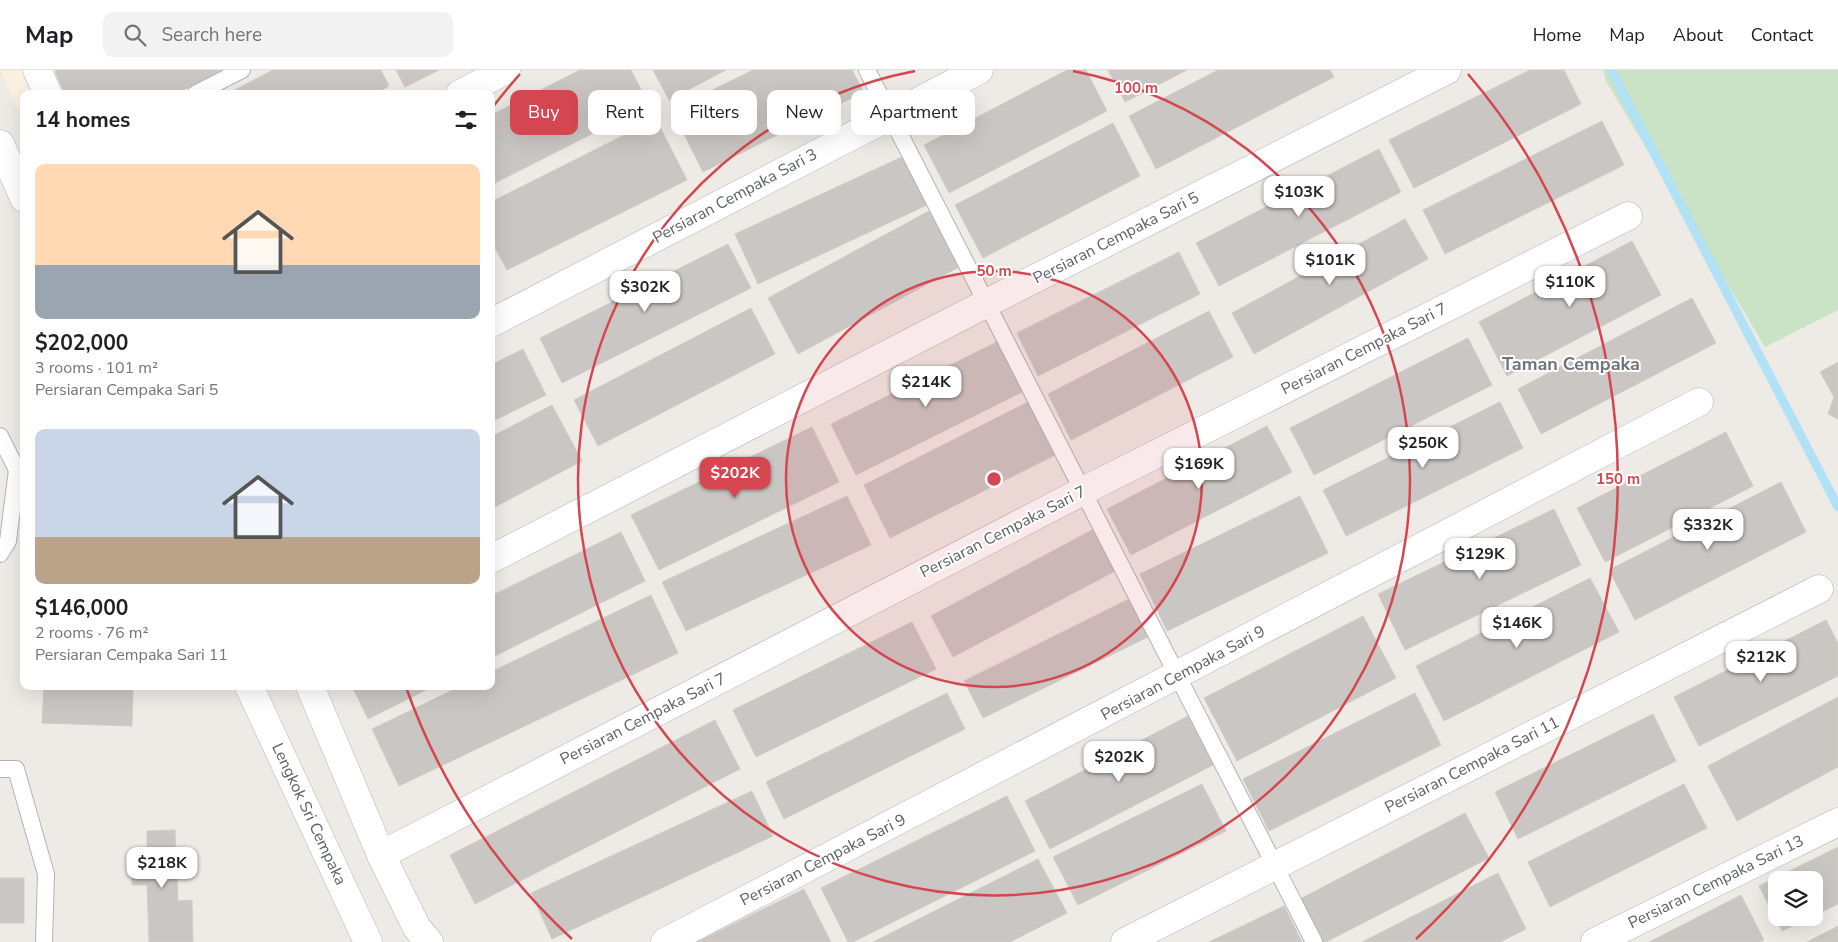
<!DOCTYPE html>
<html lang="en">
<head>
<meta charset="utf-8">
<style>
  body { margin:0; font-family:"Nunito Sans",sans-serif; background:#f2f2f2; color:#202124; height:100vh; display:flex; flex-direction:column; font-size:19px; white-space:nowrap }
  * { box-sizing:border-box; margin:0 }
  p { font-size:16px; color:#757577 }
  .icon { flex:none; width:28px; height:28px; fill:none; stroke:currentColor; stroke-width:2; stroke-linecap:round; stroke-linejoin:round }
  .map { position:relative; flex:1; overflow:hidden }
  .details { position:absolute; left:20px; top:20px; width:475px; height:600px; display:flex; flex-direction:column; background:#fff; border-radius:10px; box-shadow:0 5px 20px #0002 }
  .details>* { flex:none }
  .banner { position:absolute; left:510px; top:20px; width:475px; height:45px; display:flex; gap:10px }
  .controls { position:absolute; left:1768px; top:801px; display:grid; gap:10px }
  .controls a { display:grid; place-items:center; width:55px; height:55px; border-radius:10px; background:#fff; box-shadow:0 5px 20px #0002; font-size:25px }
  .price { position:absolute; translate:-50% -42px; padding:0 11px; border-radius:10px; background:#fff; color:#222; font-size:16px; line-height:32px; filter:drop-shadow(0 1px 2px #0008) }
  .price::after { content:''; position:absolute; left:50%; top:30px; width:15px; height:11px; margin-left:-8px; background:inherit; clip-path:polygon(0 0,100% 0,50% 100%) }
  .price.on { background:#d54650; color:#fff }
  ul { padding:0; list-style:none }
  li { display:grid; align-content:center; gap:10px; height:265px; padding:0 15px }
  li span { display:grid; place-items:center; height:155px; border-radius:10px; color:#555 }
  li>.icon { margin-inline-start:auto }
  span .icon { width:90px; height:90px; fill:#fffc; stroke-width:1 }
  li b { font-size:21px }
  h2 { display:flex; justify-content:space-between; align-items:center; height:60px; padding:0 15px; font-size:21px }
  .pill { padding:0 18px; border-radius:10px; background:#fff; box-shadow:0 5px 20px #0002; font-size:18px; line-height:45px }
  .pill.on { background:#d54650; color:#fff }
  header { display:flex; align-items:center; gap:30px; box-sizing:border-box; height:70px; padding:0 25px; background:#fff; border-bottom:1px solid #e0e0e0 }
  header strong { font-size:24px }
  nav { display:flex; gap:28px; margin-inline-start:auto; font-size:18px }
  .search { width:350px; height:45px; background:#f2f2f2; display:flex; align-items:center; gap:12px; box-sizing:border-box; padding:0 18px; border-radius:10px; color:#757577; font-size:19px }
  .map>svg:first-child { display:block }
  .commercial { fill:#faf0e0 }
  .green { fill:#cae3c6 }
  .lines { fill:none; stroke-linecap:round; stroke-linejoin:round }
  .stream { stroke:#b0e1f5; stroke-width:9 }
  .building { fill:#cac6c3; stroke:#d2ccc5 }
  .lane-casing { stroke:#b1b4b7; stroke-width:18 }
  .street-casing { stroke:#b1b4b7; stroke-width:29 }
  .secondary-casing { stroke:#b3b6b9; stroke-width:29 }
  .lane { stroke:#fff; stroke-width:16 }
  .street { stroke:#fff; stroke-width:28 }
  .secondary { stroke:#fff; stroke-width:28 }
  .ring { fill:none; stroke:#d54650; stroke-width:2.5 }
  .labels { text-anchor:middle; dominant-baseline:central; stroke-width:4; stroke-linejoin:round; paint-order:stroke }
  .street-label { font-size:16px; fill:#5e6265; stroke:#fff }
  .neighbourhood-label { font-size:18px; font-weight:bold; fill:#6f7477; stroke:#fff }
  .centre { fill:#d54650; stroke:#fff; stroke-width:2.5 }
  .ring-label { font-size:15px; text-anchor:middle; font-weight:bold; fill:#d54650; stroke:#fff; stroke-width:4; stroke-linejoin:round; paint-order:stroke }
</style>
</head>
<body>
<header>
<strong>Map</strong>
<div class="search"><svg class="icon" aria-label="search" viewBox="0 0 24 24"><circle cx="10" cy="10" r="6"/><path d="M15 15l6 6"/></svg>Search here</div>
<nav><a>Home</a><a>Map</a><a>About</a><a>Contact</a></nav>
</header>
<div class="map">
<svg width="1838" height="872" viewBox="0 0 1838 872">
  <rect width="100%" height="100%" fill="#eeebe6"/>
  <polygon class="commercial" points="0,0 243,0 197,24 24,24 24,54"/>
  <polygon class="green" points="1603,0 1838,0 1838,240 1765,277 1606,11"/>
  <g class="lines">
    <polyline class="stream" points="1611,0 1838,437"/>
  </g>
  <g class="building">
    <polygon points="56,0 222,0 176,24 65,24 55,2"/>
    <polygon points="273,0 381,0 389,16 374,24 227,24"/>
    <polygon points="396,0 439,0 405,17"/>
    <polygon points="580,0 631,0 649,35 491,115 491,45"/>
    <polygon points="653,0 726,0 669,30"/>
    <polygon points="753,0 852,0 864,22 703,102 672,40"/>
    <polygon points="1067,0 1086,0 1107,41 949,123 924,75"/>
    <polygon points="1108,0 1187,0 1125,32"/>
    <polygon points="1218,0 1330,0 1334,7 1156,99 1129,46"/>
    <polygon points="1530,0 1564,0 1581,34 1414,118 1389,70"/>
    <polygon points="656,49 687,110 507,200 491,170 491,132"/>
    <polygon points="1602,51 1624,95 1445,184 1423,140"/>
    <polygon points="1113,53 1140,106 983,188 955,135"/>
    <polygon points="1379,79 1401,122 1219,216 1196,173"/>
    <polygon points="904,86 927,135 758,214 735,164"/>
    <polygon points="929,141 959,197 798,284 768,228"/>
    <polygon points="1405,149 1428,189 1254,284 1232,243"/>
    <polygon points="1632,171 1661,225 1507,306 1479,252"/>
    <polygon points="728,174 751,218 562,313 540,268"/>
    <polygon points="1179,182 1200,224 1038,306 1017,263"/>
    <polygon points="1692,228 1716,273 1541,364 1518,319"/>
    <polygon points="751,238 775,284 598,376 574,330"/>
    <polygon points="1209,241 1233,287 1071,370 1048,324"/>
    <polygon points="1468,268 1492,315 1314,405 1290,358"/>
    <polygon points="997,272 1022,322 856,405 831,354"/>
    <polygon points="523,279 546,325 491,352 491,295"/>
    <polygon points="1838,292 1838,349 1828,344 1834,327 1820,302"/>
    <polygon points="1028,332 1055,385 890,468 864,415"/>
    <polygon points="1500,332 1523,378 1346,466 1323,420"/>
    <polygon points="552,335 582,391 491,439 491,367"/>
    <polygon points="1267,356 1292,402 1131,485 1107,439"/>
    <polygon points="812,357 839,412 659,500 631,445"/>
    <polygon points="1726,362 1753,416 1605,492 1577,438"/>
    <polygon points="1781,412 1806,462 1635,550 1609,500"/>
    <polygon points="847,426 871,475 686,561 662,512"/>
    <polygon points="1300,426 1328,483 1167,561 1140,504"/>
    <polygon points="1554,439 1581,495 1405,580 1378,524"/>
    <polygon points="1092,460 1115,501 953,587 931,546"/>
    <polygon points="621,462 645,511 491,588 491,526"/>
    <polygon points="1590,508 1619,562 1444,651 1416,596"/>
    <polygon points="651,525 678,583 399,716 372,659 461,616 491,616 491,602"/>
    <polygon points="1129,529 1148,567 983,648 964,611"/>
    <polygon points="1363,546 1396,608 1237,691 1204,628"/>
    <polygon points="1826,550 1838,573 1838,606 1699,676 1674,627"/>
    <polygon points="912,552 936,599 756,687 733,640"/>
    <polygon points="44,616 133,616 132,656 42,653"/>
    <polygon points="352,616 434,616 368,649"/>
    <polygon points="947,623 965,659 784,749 766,712"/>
    <polygon points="1415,623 1441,675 1269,761 1243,709"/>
    <polygon points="1838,627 1838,697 1737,751 1708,696"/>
    <polygon points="1653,644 1676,691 1518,769 1495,722"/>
    <polygon points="1188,646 1213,695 1050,779 1025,731"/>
    <polygon points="715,650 740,699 475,834 450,785"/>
    <polygon points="1202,714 1226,761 1078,835 1053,787"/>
    <polygon points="1684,714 1707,758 1550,837 1528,792"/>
    <polygon points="752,721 773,766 552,869 531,823"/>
    <polygon points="1007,726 1035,781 853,872 848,872 821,818"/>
    <polygon points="1465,743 1489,788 1326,872 1323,872 1300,829"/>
    <polygon points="175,760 178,831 192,830 193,872 149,872 147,815 132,815 131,778 147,778 147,761"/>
    <polygon points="1838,777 1838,834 1814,846 1814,810 1776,810 1776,848 1810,848 1782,861 1759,816"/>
    <polygon points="1038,789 1067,843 1010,872 873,872"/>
    <polygon points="1498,803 1526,859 1500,872 1362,872"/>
    <rect x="0" y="808" width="24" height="45"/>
    <polygon points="804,819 831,872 697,872"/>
    <polygon points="1741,825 1764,870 1759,872 1649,872"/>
    <polygon points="1284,836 1302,872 1209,872"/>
    <polygon points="1838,856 1838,872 1807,872"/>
  </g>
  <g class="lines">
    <defs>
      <g id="lane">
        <polyline points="867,0 1314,872"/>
        <polyline points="195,24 242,0"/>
        <polyline points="0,366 17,400"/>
        <polyline points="0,484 8,471 17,400 24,396"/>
        <polyline points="0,699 16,699 46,804 44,872"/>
      </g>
      <g id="street">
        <polyline points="37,0 48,24"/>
        <polyline points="460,24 506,0"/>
        <polyline points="491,253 979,0"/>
        <polyline points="491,489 987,233 1447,0"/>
        <polyline points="310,616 381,785 417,858 429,872"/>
        <polyline points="381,785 1083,421 1628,146"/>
        <polyline points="665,872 1699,332"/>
        <polyline points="1125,872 1819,519"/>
        <polyline points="1595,872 1838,752"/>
      </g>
      <g id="secondary">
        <polyline points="0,74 24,128"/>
        <polyline points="249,616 368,872"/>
      </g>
    </defs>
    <use href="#lane" class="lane-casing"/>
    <use href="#street" class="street-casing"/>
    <use href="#secondary" class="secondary-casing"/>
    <use href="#lane" class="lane"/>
    <use href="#street" class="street"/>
    <use href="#secondary" class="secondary"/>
  </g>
  <circle cx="994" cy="409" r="208" fill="#d54650" fill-opacity=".12"/>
  <g class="ring">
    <circle cx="994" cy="409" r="208"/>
    <path d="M1073 1A416 416 0 1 1 915 1"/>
    <path d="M572 869A624 624 0 0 1 406 617M492 38A624 624 0 0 1 520 4M1468 4A624 624 0 0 1 1416 869"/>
  </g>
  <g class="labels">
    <g class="street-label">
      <text transform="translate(735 126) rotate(-28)">Persiaran Cempaka Sari 3</text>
      <text transform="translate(1116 168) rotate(-27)">Persiaran Cempaka Sari 5</text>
      <text transform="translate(1364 279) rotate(-27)">Persiaran Cempaka Sari 7</text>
      <text transform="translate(1003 462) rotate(-27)">Persiaran Cempaka Sari 7</text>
      <text transform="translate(1183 603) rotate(-28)">Persiaran Cempaka Sari 9</text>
      <text transform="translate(643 649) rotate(-27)">Persiaran Cempaka Sari 7</text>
      <text transform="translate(1472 695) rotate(-27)">Persiaran Cempaka Sari 11</text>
      <text transform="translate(309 744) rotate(65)">Lengkok Sri Cempaka</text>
      <text transform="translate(823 790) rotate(-27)">Persiaran Cempaka Sari 9</text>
      <text transform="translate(1716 812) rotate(-26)">Persiaran Cempaka Sari 13</text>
    </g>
    <g class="neighbourhood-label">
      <text x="1571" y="294">Taman Cempaka</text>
    </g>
  </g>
  <circle cx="994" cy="409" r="8" class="centre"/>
  <g class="ring-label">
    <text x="1136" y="23">100 m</text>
    <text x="994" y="206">50 m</text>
    <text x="1618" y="414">150 m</text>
  </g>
</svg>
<div class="controls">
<a><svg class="icon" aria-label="layers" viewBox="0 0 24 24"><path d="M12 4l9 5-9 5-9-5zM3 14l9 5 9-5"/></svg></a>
</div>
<b class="price" style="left:1299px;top:148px">$103K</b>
<b class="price" style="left:1330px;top:216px">$101K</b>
<b class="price" style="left:1570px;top:238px">$110K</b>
<b class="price" style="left:645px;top:243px">$302K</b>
<b class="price" style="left:926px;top:338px">$214K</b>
<b class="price" style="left:1423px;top:399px">$250K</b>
<b class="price" style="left:1199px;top:420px">$169K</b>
<b class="price on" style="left:735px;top:429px">$202K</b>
<b class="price" style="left:1708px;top:481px">$332K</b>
<b class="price" style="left:1480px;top:510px">$129K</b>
<b class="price" style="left:1517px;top:579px">$146K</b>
<b class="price" style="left:1761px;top:613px">$212K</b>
<b class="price" style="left:1119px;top:713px">$202K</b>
<b class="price" style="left:162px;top:819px">$218K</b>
<div class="banner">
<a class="pill on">Buy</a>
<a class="pill">Rent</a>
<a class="pill">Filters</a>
<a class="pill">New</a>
<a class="pill">Apartment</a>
</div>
<section class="details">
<h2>14 homes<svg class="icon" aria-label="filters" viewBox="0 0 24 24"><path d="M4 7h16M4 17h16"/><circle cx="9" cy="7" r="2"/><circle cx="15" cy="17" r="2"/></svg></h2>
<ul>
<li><span style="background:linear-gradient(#ffd9b3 65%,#9aa5b1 0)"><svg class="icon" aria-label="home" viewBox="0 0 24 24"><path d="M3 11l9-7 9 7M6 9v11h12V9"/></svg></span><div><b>$202,000</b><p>3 rooms · 101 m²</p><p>Persiaran Cempaka Sari 5</p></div></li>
<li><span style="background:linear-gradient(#c9d6e8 70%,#b9a48a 0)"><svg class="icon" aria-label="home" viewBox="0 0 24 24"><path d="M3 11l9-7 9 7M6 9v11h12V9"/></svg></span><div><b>$146,000</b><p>2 rooms · 76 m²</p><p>Persiaran Cempaka Sari 11</p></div></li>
</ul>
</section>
</div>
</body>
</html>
